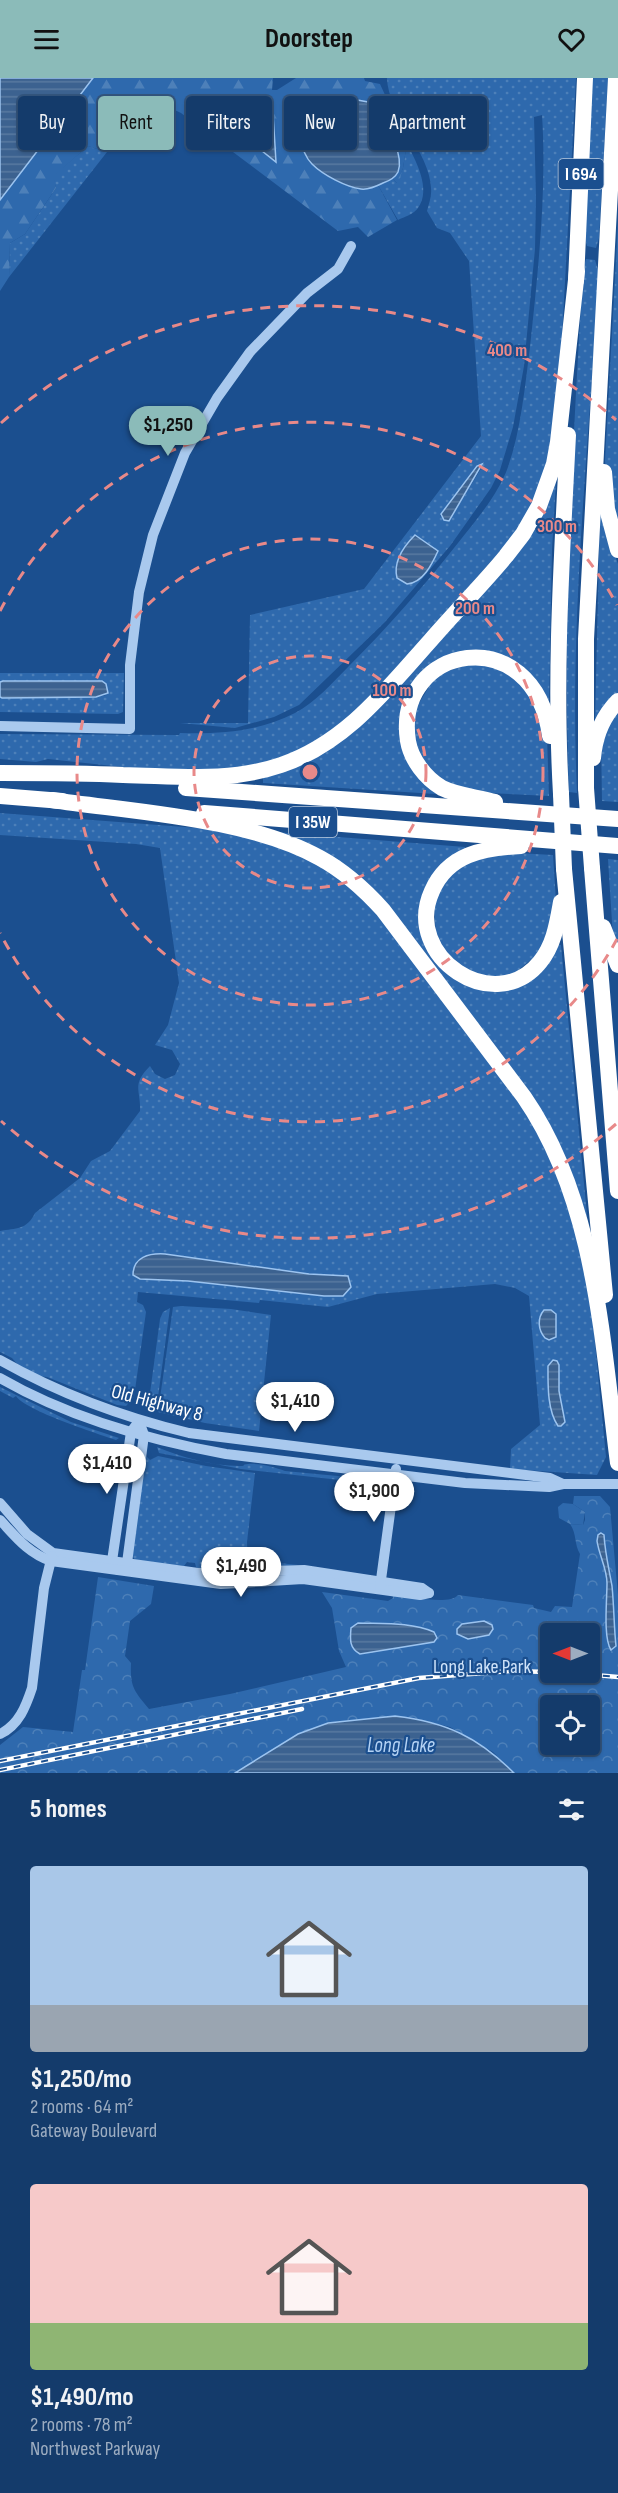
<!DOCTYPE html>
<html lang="en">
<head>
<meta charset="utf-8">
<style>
  body { margin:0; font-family:"Sofia Sans Condensed",sans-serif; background:#1d4271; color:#f1f3f6; height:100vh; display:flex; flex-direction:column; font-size:22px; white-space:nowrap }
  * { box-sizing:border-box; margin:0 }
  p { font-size:20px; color:#9dadc1 }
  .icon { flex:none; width:33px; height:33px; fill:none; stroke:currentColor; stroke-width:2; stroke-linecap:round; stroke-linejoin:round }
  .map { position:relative; height:1695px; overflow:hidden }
  .drawer { display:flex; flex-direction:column; background:#143b6b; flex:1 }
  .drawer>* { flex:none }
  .top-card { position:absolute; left:18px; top:18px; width:582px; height:54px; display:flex; gap:12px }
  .needle { width:39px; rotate:270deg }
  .tools { position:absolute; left:540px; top:1545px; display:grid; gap:12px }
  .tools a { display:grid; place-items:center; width:60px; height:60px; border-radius:6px; background:#143b6b; box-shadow:0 2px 4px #0004,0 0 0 2px #33557e; font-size:30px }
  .price { position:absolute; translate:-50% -51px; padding:0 14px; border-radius:21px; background:#fff; color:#222; font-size:20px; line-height:39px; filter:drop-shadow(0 2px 3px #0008) }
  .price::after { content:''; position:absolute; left:50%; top:36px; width:18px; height:14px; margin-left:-9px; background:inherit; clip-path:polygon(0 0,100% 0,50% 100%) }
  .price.on { background:#8bbbb9; color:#111 }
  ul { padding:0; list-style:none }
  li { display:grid; align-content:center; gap:12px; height:318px; padding:0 30px }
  li span { display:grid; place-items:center; height:186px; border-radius:6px; color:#555 }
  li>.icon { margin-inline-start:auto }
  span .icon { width:108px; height:108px; fill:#fffc; stroke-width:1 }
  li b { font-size:26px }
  h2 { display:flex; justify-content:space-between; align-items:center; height:72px; padding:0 30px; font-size:26px }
  .pill { padding:0 21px; border-radius:6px; background:#143b6b; box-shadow:0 2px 4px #0004,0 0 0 2px #33557e; font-size:21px; line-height:54px }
  .pill.on { background:#8bbbb9; color:#111 }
  header { display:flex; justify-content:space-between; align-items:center; height:78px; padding:0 30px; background:#8bbbb9; color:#111; font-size:27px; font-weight:700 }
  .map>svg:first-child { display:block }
  .grass { fill:url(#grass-dots); fill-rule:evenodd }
  .forest { fill:url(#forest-firs) }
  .park { fill:url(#park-crowns); fill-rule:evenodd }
  .water { fill:url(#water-rules); stroke:#9cc4f0; stroke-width:1.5 }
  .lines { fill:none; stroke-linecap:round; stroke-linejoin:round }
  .minor { stroke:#a9c9ee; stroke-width:10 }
  .highway { stroke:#fff; stroke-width:16 }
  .rail-casing { stroke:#fff; stroke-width:4.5 }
  .rail { stroke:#1b4f8f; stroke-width:2; stroke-dasharray:7; stroke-linecap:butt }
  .highway-bridge { stroke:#fff; stroke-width:16 }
  .ring { fill:none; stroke:#e88989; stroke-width:3; stroke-dasharray:10 8 }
  .labels { text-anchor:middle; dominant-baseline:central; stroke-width:4.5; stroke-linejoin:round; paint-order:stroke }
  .shield { fill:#1b4f8f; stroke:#bbcadd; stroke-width:1.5 }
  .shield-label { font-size:18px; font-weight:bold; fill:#fff }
  .street-label { font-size:20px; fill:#fff; stroke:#1b4f8f }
  .park-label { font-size:20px; fill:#cfe3fa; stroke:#1b4f8f }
  .water-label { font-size:21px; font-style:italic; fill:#b5d3f5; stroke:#1b4f8f }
  .centre { fill:#e88989; stroke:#1b4f8f; stroke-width:3 }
  .ring-label { font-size:18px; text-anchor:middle; font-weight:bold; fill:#e88989; stroke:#1b4f8f; stroke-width:4.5; stroke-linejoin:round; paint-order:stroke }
</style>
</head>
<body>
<header><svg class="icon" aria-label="menu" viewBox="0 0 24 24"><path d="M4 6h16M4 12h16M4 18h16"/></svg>Doorstep<svg class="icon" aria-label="heart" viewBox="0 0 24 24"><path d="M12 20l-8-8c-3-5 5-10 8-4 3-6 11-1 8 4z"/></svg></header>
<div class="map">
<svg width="618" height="1695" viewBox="0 0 618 1695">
  <defs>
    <pattern id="grass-dots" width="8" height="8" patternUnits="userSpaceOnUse" patternTransform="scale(1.5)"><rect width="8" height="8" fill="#2e69ad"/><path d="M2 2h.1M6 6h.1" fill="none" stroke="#4d80b9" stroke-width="1.8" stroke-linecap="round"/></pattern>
    <pattern id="forest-firs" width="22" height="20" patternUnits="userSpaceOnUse" patternTransform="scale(1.5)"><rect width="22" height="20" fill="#2e69ad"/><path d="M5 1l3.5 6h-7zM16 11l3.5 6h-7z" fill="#4d80b9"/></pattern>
    <pattern id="park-crowns" width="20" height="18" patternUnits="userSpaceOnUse" patternTransform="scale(1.5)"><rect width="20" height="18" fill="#2e69ad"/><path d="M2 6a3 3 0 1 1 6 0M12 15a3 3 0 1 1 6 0" fill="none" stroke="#4d80b9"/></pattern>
    <pattern id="water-rules" width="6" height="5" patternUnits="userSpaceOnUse" patternTransform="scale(1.5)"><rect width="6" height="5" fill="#3c6290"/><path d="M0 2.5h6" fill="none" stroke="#597aa1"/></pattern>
  </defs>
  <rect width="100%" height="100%" fill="#1b4f8f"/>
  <g class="grass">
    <path d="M387,0H576L557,352L529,440L356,637L312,669L237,693L141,691L48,681L36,684L0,681V656L179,657L180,655C220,656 258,654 295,635C316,624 333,604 349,588C388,549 424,508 458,465C476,442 498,417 508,389C521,352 525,308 530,269C538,194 547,112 542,37L534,39L536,120L535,171L524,288L513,349L500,392L491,410L450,468L385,544L299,627L274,639L235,650L180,645H248L250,537L364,511L481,358L469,183L450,155L437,150L427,133C429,125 432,118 431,110C430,74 388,37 387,0ZM477,388L482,389L449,443L440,438Z"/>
    <polygon points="592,0 608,0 599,160 596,170 587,168 584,156"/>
    <path d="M407,65C415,82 432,111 418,130C414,136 404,139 398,142L378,107L392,100L397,105L403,90Z"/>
    <polygon points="88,68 107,74 9,199 10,165 25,156 56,110 53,98"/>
    <polygon points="618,145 618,466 607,415 605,382"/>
    <path d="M586,181L595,182L599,195C589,368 569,542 577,715L569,714C562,540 573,366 583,191Z"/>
    <polygon points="556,404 552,472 549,628 525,594 449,581 403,643 436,710 436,716 263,705 263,695 367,636"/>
    <polygon points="600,433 618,486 618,617 595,642"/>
    <polygon points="478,583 525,604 547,659 549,718 467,714 445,706 416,675 412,637 436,597"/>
    <polygon points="0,595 124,595 123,634 118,636 0,634 0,619 96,619 107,617 0,604"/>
    <polygon points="618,629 618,724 602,723 601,661"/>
    <path d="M0,735L224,752L311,780L361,815L525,1027L564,1103L591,1223L606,1379L597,1397L510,1391L511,1371L540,1347L529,1218L515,1210L495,1206L377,1216L328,1229L260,1222L259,1225L138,1214L137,1224L143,1227L146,1234L134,1319L126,1328L117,1327L47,1299L39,1298L18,1287L12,1280L0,1274V1153C16,1150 27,1152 35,1135L80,1100L91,1083L110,1073L140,1033C141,1012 131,1007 150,988L155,996L165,1001L175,997L180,986L172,972L155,967L168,947L179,905L160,770L136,766L0,757ZM165,1176L309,1196L348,1198L339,1218L188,1203L140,1201Z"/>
    <polygon points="275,754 465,769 465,776 431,805 434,877 496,909 557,866 561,867 588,1147 559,1074 384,829"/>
    <polygon points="501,774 553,777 556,823 545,870 510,899 473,898 439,872 436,863 434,820 457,788"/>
    <polygon points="608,781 618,782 618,879 613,860"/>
    <polygon points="181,1228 231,1231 271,1237 259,1353 205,1345 158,1334 173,1229"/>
    <polygon points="170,1230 156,1334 151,1330 150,1315 160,1241 163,1234"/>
    <path d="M0,1309L71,1344L119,1360L116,1362C96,1355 26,1333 16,1318L13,1320L0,1313Z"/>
    <path d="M157,1369C181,1379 213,1388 239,1388C249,1388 239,1387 248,1386C260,1385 275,1389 285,1393L380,1402L376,1406L241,1391L159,1375Z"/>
    <polygon points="146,1378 150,1382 158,1378 206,1388 255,1395 247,1464 248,1488 279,1485 298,1487 205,1493 196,1489 195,1485 187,1484 184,1488 136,1483 132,1478"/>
  </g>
  <g class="forest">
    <path d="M93,0H273L272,12H277L296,0H364L365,3L380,6L407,65L403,90L398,106L392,100L398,94L387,53L368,24L352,21L309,24L364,111L378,107L397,142L368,159L358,149L338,153L181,35C144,15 126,47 107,74L88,68L54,98L56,110L25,156L10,165L9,199L0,213V122Z"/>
    <polygon points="563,1425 573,1426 585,1434 583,1447 570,1446 559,1440 558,1429"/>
  </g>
  <path class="park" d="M574,1418H600L610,1429L618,1517V1695H514L493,1674L450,1649L417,1641L395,1638L328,1645L298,1656L235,1695H0V1667L23,1649L73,1654L82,1592H85L98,1499L154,1508L151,1526L130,1543L125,1578L131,1585C130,1609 134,1613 149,1631L230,1616L346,1589L339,1573L332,1530L322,1514L388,1523L393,1520L392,1516C408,1518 449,1528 458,1517L533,1527L534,1530L551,1534L555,1528L572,1529L580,1476C574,1466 577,1456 570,1446L583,1447L585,1442V1434L573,1426ZM550,1556H590V1594H550ZM550,1628H590V1666H550Z"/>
  <g class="water">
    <polygon points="0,0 93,0 0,122"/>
    <path d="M352,21L368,24C380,39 406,73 398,94C395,100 389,103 383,105C377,108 368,112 361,111C346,109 323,97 312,86C299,73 297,45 300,28L309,24Z"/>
    <polygon points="262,32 270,32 273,35 276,84 224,43"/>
    <polygon points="482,386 449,443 444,442 441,436 477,388"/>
    <path d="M415,457L438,473C432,486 423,505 407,506L397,500C393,484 404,468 415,457Z"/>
    <polygon points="3,603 102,603 106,606 108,615 96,619 2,620 0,619 0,604"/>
    <path d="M165,1176L309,1196L348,1198L351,1209L343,1218H324L188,1203L140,1201L133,1197C133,1179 149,1175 165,1176Z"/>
    <path d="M544,1232H551L556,1236V1259L549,1262L545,1260C538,1252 537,1240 544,1232Z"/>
    <path d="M553,1282L557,1283L559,1287V1313L565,1344L561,1348H558C547,1332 548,1306 548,1288Z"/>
    <path d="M601,1455L604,1457C605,1475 609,1491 612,1508C614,1528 614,1550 616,1568L611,1572C603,1560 607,1522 607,1505C607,1491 599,1477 597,1463L598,1457Z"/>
    <polygon points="484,1543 492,1547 493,1551 489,1557 468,1561 457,1556 457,1551 462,1546"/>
    <path d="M358,1545C382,1546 411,1544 434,1554L437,1560L434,1564L360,1576C349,1570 350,1561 351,1550Z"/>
    <path d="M395,1638C446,1644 478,1659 514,1695H235L298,1656L328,1645Z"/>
  </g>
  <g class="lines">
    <g class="minor">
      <polyline points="0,648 130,651 130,587 139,514 153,457 185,375 217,320 250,274 307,215 338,191 351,168"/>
      <path d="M0,1282C60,1316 122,1339 189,1355L550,1400L563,1406"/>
      <path d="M0,1300C69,1340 149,1362 226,1376L465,1405L549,1409L563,1406H618"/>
      <polygon points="139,1343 144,1357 127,1485 118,1492 112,1483 131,1354"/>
      <polyline points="0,1425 27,1456 53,1475 198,1495 304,1492 422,1510 429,1515"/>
      <path d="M0,1442C16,1459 28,1475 51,1483L221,1506L303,1501L420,1517L429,1515"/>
      <polyline points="380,1509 396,1391"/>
      <path d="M0,1656C19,1647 26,1628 32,1610L44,1510L52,1478"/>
    </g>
    <g class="highway">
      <polyline points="576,203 585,0"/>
      <polyline points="604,394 607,431 618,472"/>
      <path d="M593,680C595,657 602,639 618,623"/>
      <path d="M0,695C41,695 82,695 123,697C178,698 228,705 281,687C346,665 387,611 430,563C455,534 482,507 506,478L523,456L539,428L554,386L558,364L577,193"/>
      <polyline points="186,710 618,741"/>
      <polyline points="586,710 586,561 616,0"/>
      <path d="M561,716C554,596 562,477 568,357"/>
      <polyline points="0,718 62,723"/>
      <path d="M52,722C133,734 249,740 320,780C344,793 365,812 383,832L524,1019C596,1123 602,1263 618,1385"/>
      <path d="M495,724C478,719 458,718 442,710C425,700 411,681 408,663C393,566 534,540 550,658"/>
      <polyline points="204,735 618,768"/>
      <path d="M521,768C483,770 448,776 432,813C402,879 495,940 540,884C554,867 557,846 561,824"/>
      <polyline points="592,790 618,1113"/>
      <polyline points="564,791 605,1217"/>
      <polyline points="603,849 618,887"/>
    </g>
    <defs>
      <g id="rail">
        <polyline points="561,1594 618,1599"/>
        <polyline points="0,1683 419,1600 510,1593 550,1594"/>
        <polyline points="0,1692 302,1631"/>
      </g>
    </defs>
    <use href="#rail" class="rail-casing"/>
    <use href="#rail" class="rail"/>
    <g class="highway-bridge">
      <polyline points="586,710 592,790"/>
      <polyline points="561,716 564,791"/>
    </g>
  </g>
  <g class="ring">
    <circle cx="310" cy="694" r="116"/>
    <circle cx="310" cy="694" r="233"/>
    <path d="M617 861A349 349 0 0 1 0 855M0 533A349 349 0 0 1 617 527"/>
    <path d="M616 1046A466 466 0 0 1 1 1043M1 345A466 466 0 0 1 616 342"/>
  </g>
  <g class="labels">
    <g class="shield">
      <rect x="558.5" y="81" width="45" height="30" rx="4.5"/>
      <rect x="289" y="729" width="48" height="30" rx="4.5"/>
    </g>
    <g class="shield-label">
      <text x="581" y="96">I 694</text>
      <text x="313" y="744">I 35W</text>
    </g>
    <g class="street-label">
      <text transform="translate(157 1325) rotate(15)">Old Highway 8</text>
    </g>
    <g class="park-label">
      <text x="482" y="1589">Long Lake Park</text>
    </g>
    <g class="water-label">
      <text x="401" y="1667">Long Lake</text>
    </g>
  </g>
  <circle cx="310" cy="694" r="9" class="centre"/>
  <g class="ring-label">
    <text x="507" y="278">400 m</text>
    <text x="557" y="454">300 m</text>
    <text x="475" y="536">200 m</text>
    <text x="392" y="618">100 m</text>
  </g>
</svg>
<div class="tools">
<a><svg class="needle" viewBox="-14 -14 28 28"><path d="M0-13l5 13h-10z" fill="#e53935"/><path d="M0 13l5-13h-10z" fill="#9dadc1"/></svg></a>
<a><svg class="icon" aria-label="locate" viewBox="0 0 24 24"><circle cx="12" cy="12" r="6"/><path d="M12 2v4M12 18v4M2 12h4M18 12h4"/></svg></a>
</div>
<b class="price on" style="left:168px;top:379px">$1,250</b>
<b class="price" style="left:295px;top:1355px">$1,410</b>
<b class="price" style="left:107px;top:1417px">$1,410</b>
<b class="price" style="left:374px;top:1445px">$1,900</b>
<b class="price" style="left:241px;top:1520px">$1,490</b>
<div class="top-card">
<a class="pill">Buy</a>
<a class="pill on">Rent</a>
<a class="pill">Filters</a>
<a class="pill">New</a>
<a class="pill">Apartment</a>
</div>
</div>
<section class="drawer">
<h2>5 homes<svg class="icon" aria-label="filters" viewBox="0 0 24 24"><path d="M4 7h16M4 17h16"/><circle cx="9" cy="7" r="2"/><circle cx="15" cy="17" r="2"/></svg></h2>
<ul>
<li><span style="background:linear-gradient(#a9c7e8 75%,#9aa5b1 0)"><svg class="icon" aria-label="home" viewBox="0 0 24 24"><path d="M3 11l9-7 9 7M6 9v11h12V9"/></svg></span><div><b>$1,250/mo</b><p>2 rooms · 64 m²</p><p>Gateway Boulevard</p></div></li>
<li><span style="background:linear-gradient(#f6c9c9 75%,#8fb573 0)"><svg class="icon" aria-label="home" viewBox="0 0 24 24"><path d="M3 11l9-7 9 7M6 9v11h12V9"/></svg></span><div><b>$1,490/mo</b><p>2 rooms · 78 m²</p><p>Northwest Parkway</p></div></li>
</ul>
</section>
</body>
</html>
